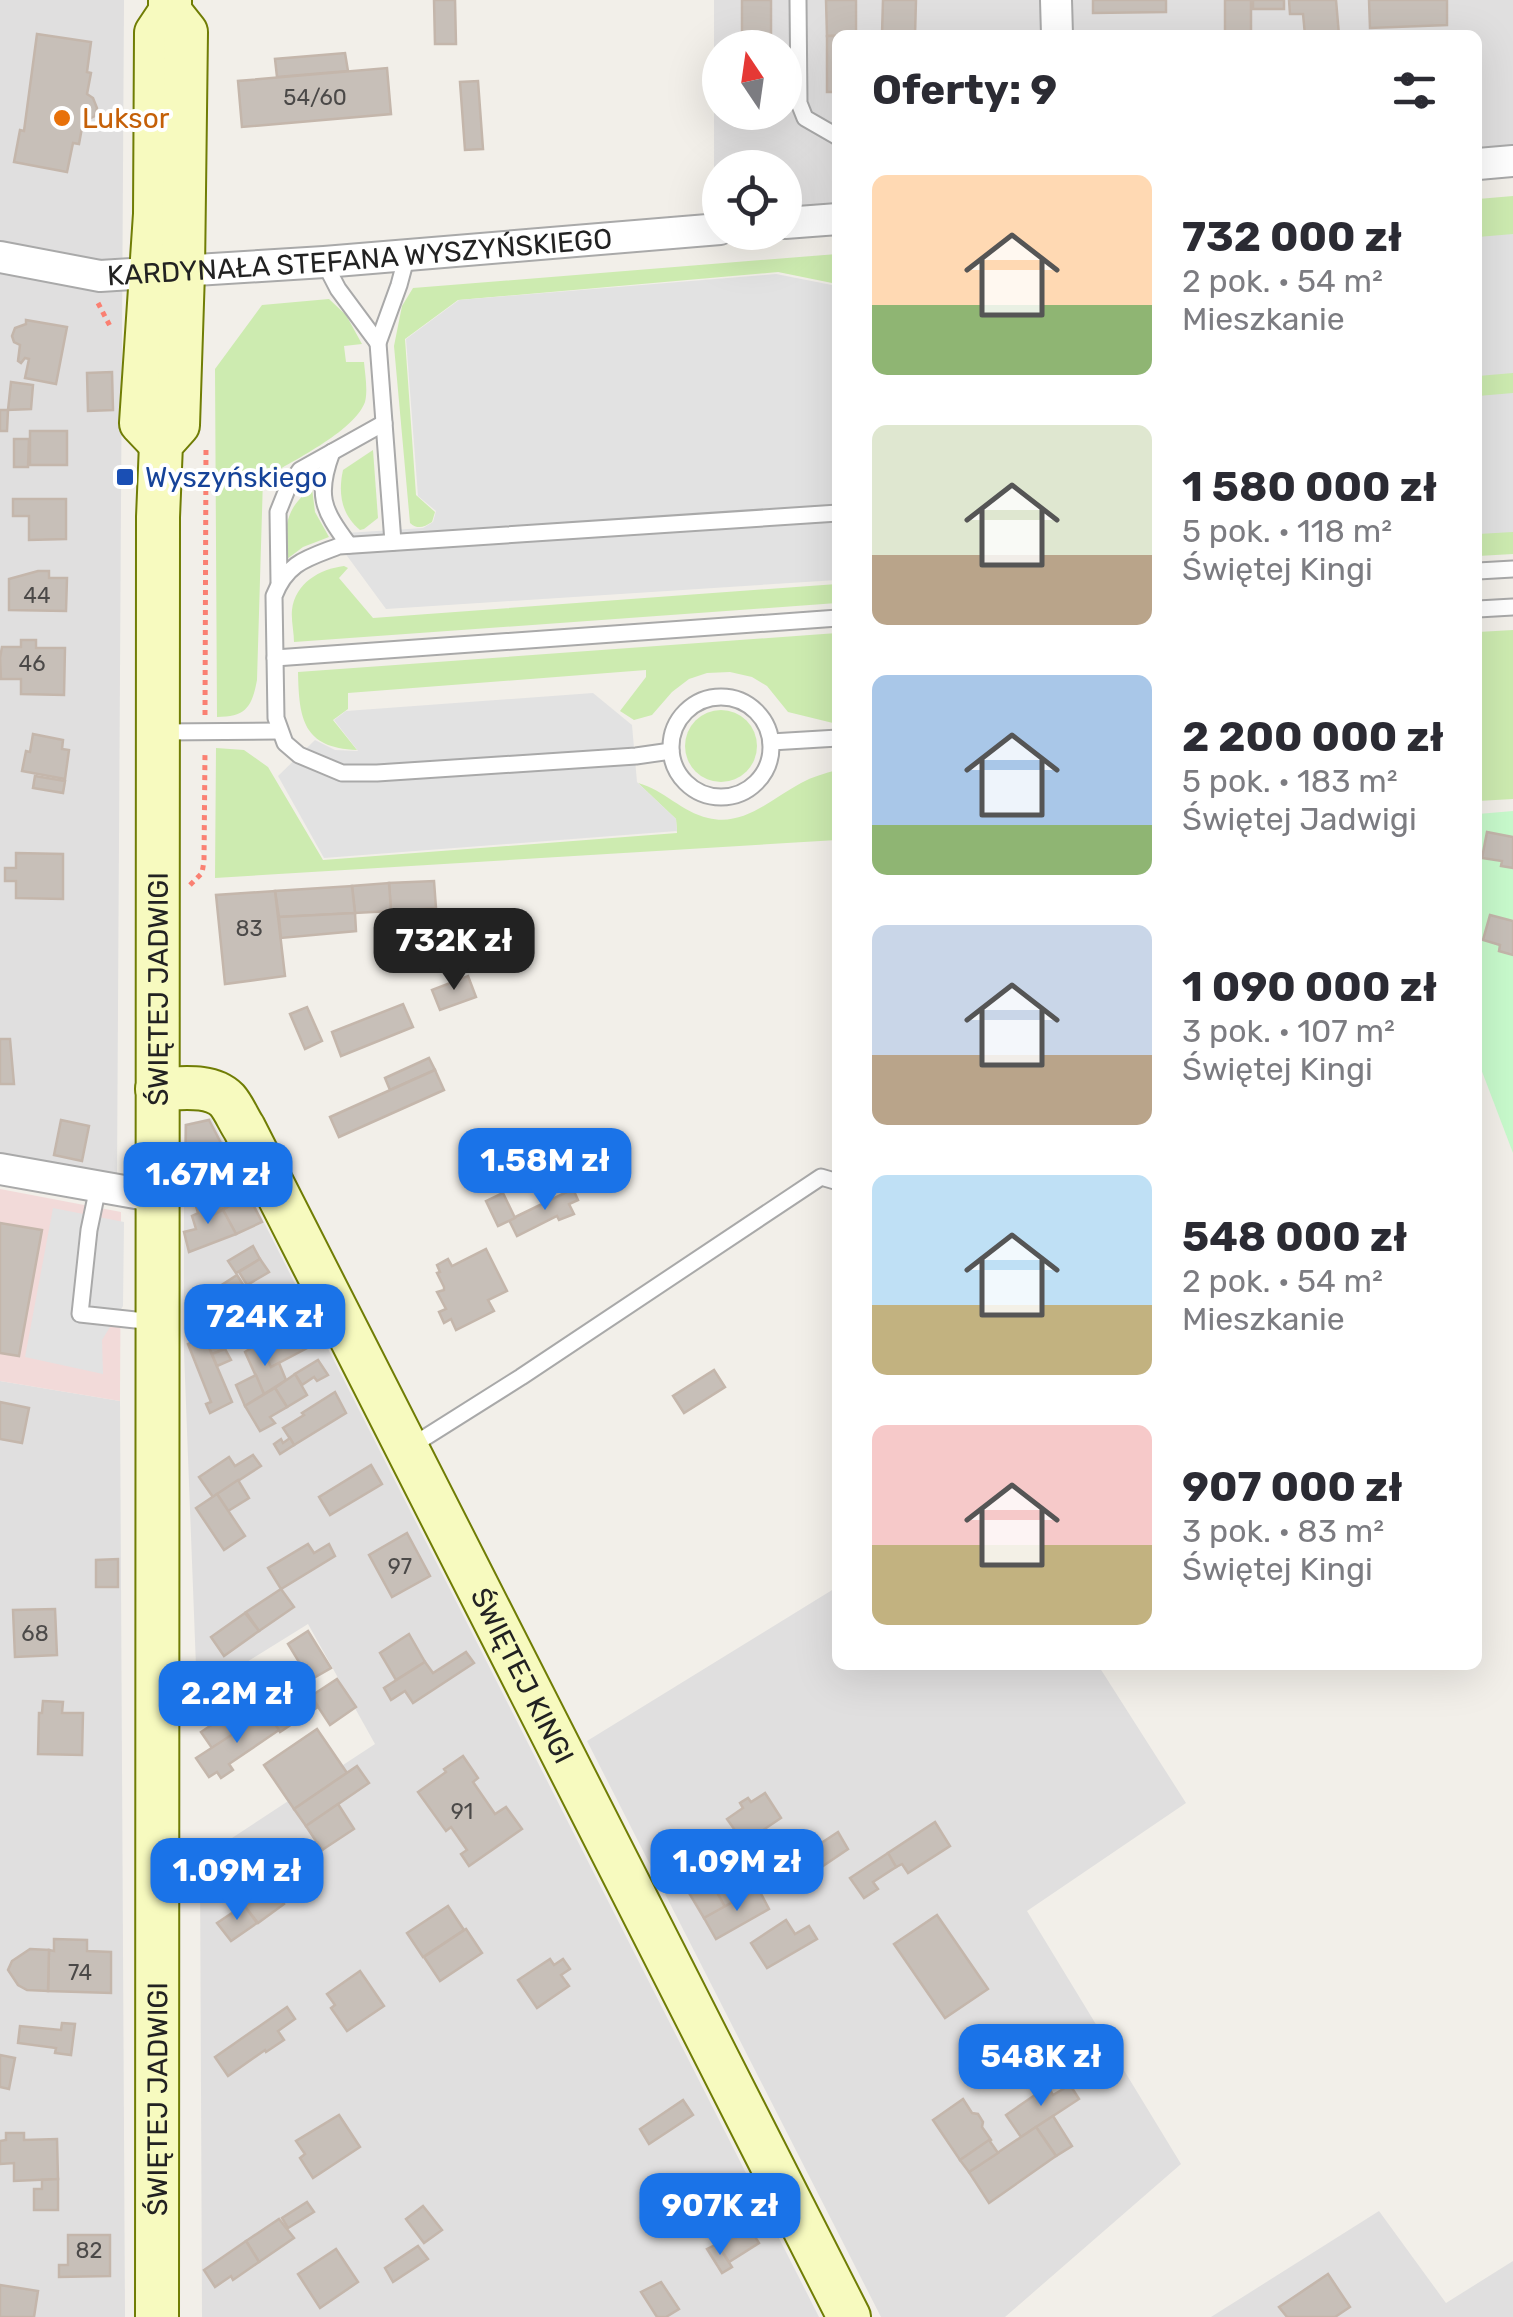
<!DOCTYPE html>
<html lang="pl">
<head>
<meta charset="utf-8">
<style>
  body { margin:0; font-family:Rubik,sans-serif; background:#f7f7f7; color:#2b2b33; height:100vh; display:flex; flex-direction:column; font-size:38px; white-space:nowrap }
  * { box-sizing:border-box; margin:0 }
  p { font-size:32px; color:#7c7c81 }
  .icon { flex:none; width:55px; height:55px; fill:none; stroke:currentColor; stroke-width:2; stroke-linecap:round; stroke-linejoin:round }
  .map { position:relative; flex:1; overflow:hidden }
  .sheet { position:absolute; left:832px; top:30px; width:650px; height:1640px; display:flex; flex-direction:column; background:#fff; border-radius:15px; box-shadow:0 10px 40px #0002 }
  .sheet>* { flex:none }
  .needle { width:65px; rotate:347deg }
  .fabs { position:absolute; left:702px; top:30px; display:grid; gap:20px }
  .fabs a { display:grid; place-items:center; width:100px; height:100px; border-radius:50%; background:#fff; box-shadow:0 10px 40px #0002; font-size:50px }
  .price { position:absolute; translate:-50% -85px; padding:0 22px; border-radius:20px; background:#1a73e8; color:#fff; font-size:32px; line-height:65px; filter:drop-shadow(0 2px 5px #0008) }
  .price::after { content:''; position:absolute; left:50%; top:60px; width:30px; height:22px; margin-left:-15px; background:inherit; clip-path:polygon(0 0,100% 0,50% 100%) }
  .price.on { background:#222; color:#fff }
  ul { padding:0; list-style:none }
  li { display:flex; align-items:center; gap:30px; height:250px; padding:0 40px }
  li span { display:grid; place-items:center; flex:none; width:280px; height:200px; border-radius:15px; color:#555 }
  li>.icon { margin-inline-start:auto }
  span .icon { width:120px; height:120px; fill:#fffc; stroke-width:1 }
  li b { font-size:42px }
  h2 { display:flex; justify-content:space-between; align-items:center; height:120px; padding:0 40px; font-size:42px }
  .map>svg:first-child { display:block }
  .residential { fill:#e0dfdf; fill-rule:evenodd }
  .commercial { fill:#f2dad9 }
  .grass { fill:#cdebb0 }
  .park { fill:#c8facc }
  .parking { fill:#e2e2e2 }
  .building { fill:#c7bfb8; stroke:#c4b6ab; stroke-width:2.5 }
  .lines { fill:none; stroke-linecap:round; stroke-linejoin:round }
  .lane-casing { stroke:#a9a9a9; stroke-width:19 }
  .street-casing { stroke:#a9a9a9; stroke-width:34 }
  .secondary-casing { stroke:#707d05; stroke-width:46 }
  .path { stroke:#fa8072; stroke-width:5; stroke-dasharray:5 5; stroke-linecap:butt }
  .lane { stroke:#fff; stroke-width:15 }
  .street { stroke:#fff; stroke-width:30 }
  .secondary { stroke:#f7fabf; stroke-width:42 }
  .food-dot { fill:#e8710a; stroke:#fff; stroke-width:4 }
  .transit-dot { fill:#1a4fb4; stroke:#fff; stroke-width:4 }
  .labels { text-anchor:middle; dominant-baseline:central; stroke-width:8; stroke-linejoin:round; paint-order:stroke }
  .number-label { font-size:22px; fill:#4b4948 }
  .food-label { font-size:28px; fill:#c56008; stroke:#fff; text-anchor:start }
  .street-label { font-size:28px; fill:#222; stroke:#fff }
  .transit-label { font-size:28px; fill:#164399; stroke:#fff; text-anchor:start }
</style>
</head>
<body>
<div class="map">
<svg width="1513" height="2317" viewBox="0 0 1513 2317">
  <rect width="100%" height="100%" fill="#f2efe9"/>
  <g class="residential">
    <polygon points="0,0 124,0 117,1174 0,1153"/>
    <path d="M714,0H1044V35H838L837,204L785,209V168H720V214H714ZM720,48H785V112H720Z"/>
    <polygon points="1067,0 1513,0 1513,147 1478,150 1478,35 1067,35"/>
    <polygon points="211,1118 819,2317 202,2317 200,1859 375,1744 308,1624 197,1693 184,1352 184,1124"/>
    <polygon points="0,1381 120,1401 125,2317 0,2317"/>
    <polygon points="837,1587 838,1665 1098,1665 1186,1803 1027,1911 1181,2164 1005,2317 881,2317 587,1741"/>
    <polygon points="1379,2211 1446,2303 1513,2261 1513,2317 1211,2317"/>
  </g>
  <polygon class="commercial" points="0,1189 121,1212 120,1401 0,1381"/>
  <g class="grass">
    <polygon points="1513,196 1513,554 1478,556 1478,199"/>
    <path d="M837,254V284L778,272L458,300L405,339L416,495L435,512L432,522C424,527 418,530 410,523L394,346L402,306L413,288Z"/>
    <path d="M329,299L346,315L362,344L344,346L346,362H364C365,374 368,390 365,402C354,432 290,462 263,479L257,680C252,707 246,717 217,717L215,369L262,305Z"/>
    <path d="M373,450L378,518L364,529L360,530C341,514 338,493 343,470Z"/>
    <path d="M312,488L315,512L329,537L303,547L287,559C283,528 286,507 312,488Z"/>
    <path d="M344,566L348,568L339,578L373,618L837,584V603L294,642C294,632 291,620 292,610C295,583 320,569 344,566Z"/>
    <polygon points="1513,630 1513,799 1478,801 1478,632"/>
    <path d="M837,633V643L833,644L838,683L837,724L788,712L767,686L752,677L730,672L707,673L689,679L672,692L652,715L634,720L620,711L646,677V670L348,693V709L333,720L357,750C303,748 299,719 298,672Z"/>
    <circle cx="721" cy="746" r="36"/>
    <path d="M216,748L244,750L268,767L323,860L677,833L676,819L638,783C664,790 682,812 708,818C744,827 771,799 801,783C812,777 825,773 837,770V840L215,878Z"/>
  </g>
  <polygon class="park" points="1513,811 1513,1153 1478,1061 1478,814"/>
  <g class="parking">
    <polygon points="1513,234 1513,373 1478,376 1478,237"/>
    <polygon points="776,274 837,286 837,580 386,609 331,534 423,528 433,522 436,511 418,496 406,339 459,300"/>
    <polygon points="1513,393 1513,532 1478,534 1478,396"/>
    <polygon points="593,693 632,725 637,782 676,819 677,831 324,858 278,776 315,740 335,750 358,751 334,720 346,711"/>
    <polygon points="53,1208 124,1222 123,1306 102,1340 103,1374 25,1357"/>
  </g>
  <g class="building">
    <polygon points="434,0 455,0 456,44 435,44"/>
    <polygon points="742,0 771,0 771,36 742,35"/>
    <polygon points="826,0 856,0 856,35 827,36"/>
    <polygon points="883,0 916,0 915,35 882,35"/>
    <polygon points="1093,0 1166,0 1166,12 1093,13"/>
    <rect x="1225" y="0" width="26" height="35"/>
    <rect x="1253" y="0" width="31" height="9"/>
    <polygon points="1289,0 1336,0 1339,35 1305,35 1303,14 1290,14"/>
    <polygon points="1369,0 1447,0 1447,25 1370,28"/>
    <polygon points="37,34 91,42 87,72 91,73 87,94 93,98 97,108 95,116 83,122 79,144 73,143 67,172 14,162 20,130 24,131"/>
    <polygon points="742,35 771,36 771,48 742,48"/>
    <rect x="827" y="36" width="11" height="56"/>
    <polygon points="345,53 348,71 277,77 275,59"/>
    <polygon points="387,68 391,114 242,127 238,81"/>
    <polygon points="478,81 483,149 465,150 460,82"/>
    <polygon points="26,320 67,327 56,384 25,378 29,359 25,358 21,363 18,361 20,345 14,342 12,336 15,328 26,324"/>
    <polygon points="112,372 113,410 88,411 87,373"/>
    <polygon points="11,382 33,385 31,409 8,410"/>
    <polygon points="0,410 8,410 7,431 0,431"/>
    <rect x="30" y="431" width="37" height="34"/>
    <polygon points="14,439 29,439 28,467 14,467"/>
    <polygon points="13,499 66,499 66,539 29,540 29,516 13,516"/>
    <polygon points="38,571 49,571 49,578 67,578 66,611 9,610 9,579"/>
    <polygon points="21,640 36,640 36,648 65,648 64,695 21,694 21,679 1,679 0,658 2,647 21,647"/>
    <polygon points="33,734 63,740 62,749 69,750 65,779 22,771 26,751 30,752"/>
    <polygon points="35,776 65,781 63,793 33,788"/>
    <polygon points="1487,832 1513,837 1513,868 1501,866 1502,861 1482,858"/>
    <polygon points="16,853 63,854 63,899 16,898 16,881 5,881 5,868 16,868"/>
    <polygon points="434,881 436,908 391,911 389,883"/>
    <polygon points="389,883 391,911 355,913 352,886"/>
    <polygon points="352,886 355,913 279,917 275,891"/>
    <polygon points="275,891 285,976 225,984 216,895"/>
    <polygon points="355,913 356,931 281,938 279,917"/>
    <polygon points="1490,915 1513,921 1513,955 1499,951 1500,945 1483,940"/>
    <polygon points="468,976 476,997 440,1010 432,990"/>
    <polygon points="403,1004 413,1027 341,1056 332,1032"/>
    <polygon points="307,1007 322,1041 305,1049 290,1014"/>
    <polygon points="0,1039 10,1039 14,1084 0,1084"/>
    <polygon points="429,1058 435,1070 390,1090 385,1078"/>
    <polygon points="435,1070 444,1090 339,1137 330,1117"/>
    <polygon points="61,1120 89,1126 82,1161 54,1155"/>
    <polygon points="209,1120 248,1195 213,1215 196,1175 185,1179 186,1125"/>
    <polygon points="573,1189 578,1200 569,1204 574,1214 559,1220 557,1216 517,1236 509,1220"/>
    <polygon points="503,1193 515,1218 498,1226 486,1201"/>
    <polygon points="248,1195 262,1222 236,1234 223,1210"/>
    <polygon points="207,1199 213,1215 223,1210 236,1234 189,1252 184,1232 196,1229 192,1216 198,1213 195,1203"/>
    <polygon points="0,1223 42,1230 19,1356 0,1353"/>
    <polygon points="253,1246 260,1259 236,1273 228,1261"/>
    <polygon points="486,1249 507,1291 488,1300 494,1311 456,1330 451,1319 444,1323 439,1312 446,1309 437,1292 444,1290 444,1287 437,1273 440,1272 437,1265 448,1259 452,1266"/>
    <polygon points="260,1259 269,1272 247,1285 239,1272"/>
    <polygon points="237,1275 244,1286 222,1299 217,1288"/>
    <polygon points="213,1288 222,1314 195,1325 186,1303 203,1296 202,1292"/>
    <polygon points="285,1295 299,1319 253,1344 245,1329 243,1330 237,1319"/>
    <polygon points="299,1322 311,1346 271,1367 259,1343"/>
    <polygon points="214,1329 225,1349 212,1354 203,1335"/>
    <polygon points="204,1336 232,1402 210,1413 206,1404 211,1402 188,1344"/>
    <polygon points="259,1343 271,1367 279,1363 286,1380 264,1394 245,1352"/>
    <polygon points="225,1349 231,1360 217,1366 212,1354"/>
    <polygon points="318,1360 328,1375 317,1381 314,1377 302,1385 295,1374"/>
    <polygon points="714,1370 725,1387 684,1413 673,1396"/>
    <polygon points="295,1374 307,1395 287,1407 275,1388"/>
    <polygon points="256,1375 264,1394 245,1406 236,1385"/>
    <polygon points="275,1388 287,1407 270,1417 275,1423 260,1431 245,1406"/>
    <polygon points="335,1392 346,1413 294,1445 283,1428 304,1415 302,1413"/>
    <polygon points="0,1402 29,1408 22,1443 0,1439"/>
    <polygon points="290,1438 294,1445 280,1454 274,1444 281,1439 283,1443"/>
    <polygon points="253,1455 261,1466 213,1497 199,1477 229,1457 235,1466"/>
    <polygon points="371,1465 382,1484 330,1515 319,1497"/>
    <polygon points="238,1480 249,1498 228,1511 217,1494"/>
    <polygon points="217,1494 245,1536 224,1550 196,1508"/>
    <polygon points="407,1533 430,1576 392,1597 369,1555"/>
    <polygon points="308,1544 314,1553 329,1544 335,1556 281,1589 268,1568"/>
    <polygon points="118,1559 118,1587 96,1587 96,1560"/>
    <polygon points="281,1589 294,1607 259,1631 246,1612"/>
    <polygon points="55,1609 57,1655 15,1657 13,1610"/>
    <polygon points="245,1613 259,1631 224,1656 211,1637"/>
    <polygon points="308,1631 331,1668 310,1680 288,1644"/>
    <polygon points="409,1634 425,1662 396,1680 380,1653"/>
    <polygon points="466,1652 474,1663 413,1703 405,1691 391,1700 384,1688 425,1662 433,1673"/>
    <polygon points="294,1671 305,1687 267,1712 256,1695"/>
    <polygon points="337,1679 356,1707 330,1725 311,1696"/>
    <polygon points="305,1687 318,1707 280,1732 267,1712"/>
    <polygon points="256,1695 267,1712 212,1748 201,1732"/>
    <polygon points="43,1701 63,1702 62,1713 83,1713 82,1755 38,1754 39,1713 42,1713"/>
    <polygon points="267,1712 279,1730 229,1764 233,1770 221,1778 217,1772 209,1777 196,1758"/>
    <polygon points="317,1729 347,1773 294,1809 264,1765"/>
    <polygon points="463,1756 478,1778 473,1782 495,1814 506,1807 522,1829 469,1866 461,1854 467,1850 451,1827 446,1831 418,1792 446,1772 444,1769"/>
    <polygon points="357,1766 369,1783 306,1826 294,1809"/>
    <polygon points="765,1793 781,1818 744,1843 727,1819 743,1808 740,1803 748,1798 751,1802"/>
    <polygon points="338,1804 354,1829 322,1850 306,1826"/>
    <polygon points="935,1822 950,1846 908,1873 902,1864 896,1867 888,1853"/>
    <polygon points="838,1832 848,1849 817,1870 814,1866 796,1878 788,1865"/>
    <polygon points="318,1843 322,1850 259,1893 253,1884"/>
    <polygon points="888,1853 896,1867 873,1882 878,1889 864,1898 850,1878"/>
    <polygon points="731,1868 740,1883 751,1877 758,1888 725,1907 710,1880"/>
    <polygon points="710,1880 725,1907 704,1918 689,1893"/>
    <polygon points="271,1886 284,1904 258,1923 244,1905"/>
    <polygon points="758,1888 769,1909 716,1939 704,1918"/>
    <polygon points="244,1905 257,1923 231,1941 217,1923"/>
    <polygon points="448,1906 464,1930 423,1957 407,1933"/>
    <polygon points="937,1915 988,1989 945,2018 894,1944"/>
    <polygon points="786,1920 795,1934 809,1926 817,1939 767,1968 751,1943"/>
    <polygon points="466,1929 482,1953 440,1981 424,1957"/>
    <polygon points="54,1939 87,1940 87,1951 111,1952 111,1993 48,1991 49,1950 54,1951"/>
    <polygon points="30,1949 49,1950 48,1991 27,1990 18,1985 8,1970 12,1961"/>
    <polygon points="550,1959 554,1965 563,1959 570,1969 561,1975 569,1986 537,2008 518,1980"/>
    <polygon points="360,1971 384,2006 347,2031 331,2008 335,2005 327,1994"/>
    <polygon points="287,2007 295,2019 278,2031 284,2040 266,2052 265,2050 228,2076 215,2057"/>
    <polygon points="62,2023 75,2024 71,2055 55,2053 56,2048 18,2043 20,2026 61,2030"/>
    <polygon points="0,2055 15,2058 9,2089 0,2087"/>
    <polygon points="1070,2085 1079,2099 1021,2137 1006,2115 1048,2086 1053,2095"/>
    <polygon points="963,2099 972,2113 978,2114 983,2122 982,2127 991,2140 960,2160 933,2120"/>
    <polygon points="683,2100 693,2115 649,2144 640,2129"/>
    <polygon points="339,2115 360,2147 313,2178 300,2158 305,2154 296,2141"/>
    <polygon points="1053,2116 1072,2146 1056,2156 1036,2127"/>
    <polygon points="1036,2127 1056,2156 989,2203 969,2172"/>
    <polygon points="6,2133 24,2133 24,2140 57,2139 58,2179 14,2181 14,2163 0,2164 0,2141 6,2140"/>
    <polygon points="989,2140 998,2153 969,2172 960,2160"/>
    <polygon points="58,2179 58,2210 34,2210 34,2189 42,2189 42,2180"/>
    <polygon points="307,2202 314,2212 288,2228 282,2218"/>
    <polygon points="423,2206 442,2230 424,2243 406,2219"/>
    <polygon points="279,2219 294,2238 259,2262 246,2241"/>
    <polygon points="747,2224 759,2243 729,2262 717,2244"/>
    <polygon points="68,2235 110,2235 110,2276 59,2277 59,2265 68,2265"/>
    <polygon points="246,2241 259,2262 233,2280 231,2276 215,2287 204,2270"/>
    <polygon points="717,2244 732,2267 722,2273 707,2249"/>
    <polygon points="418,2246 428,2259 393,2282 385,2268"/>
    <polygon points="336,2249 358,2282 320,2308 298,2274"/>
    <polygon points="1328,2274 1350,2307 1335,2317 1287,2317 1279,2307"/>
    <polygon points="661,2282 679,2309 666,2317 657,2317 641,2292"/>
    <polygon points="0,2285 38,2291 34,2317 0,2317"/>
  </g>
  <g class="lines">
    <defs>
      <g id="lane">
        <polyline points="798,0 799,103 805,118 838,137"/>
        <polyline points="324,262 338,289 378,343"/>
        <path d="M332,452C316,495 322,509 349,545"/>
        <polyline points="393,542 378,343 399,285 407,255"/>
        <polyline points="1478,571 1513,569"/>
        <polyline points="279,582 278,512 288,487 300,470 384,423"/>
        <polyline points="1478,609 1513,607"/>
        <polyline points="275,658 838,618"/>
        <circle cx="721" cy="747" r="50"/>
        <polyline points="162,732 279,731"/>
        <polyline points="771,742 838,738"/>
        <path d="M671,751L636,756L377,773H342L299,755L285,743L276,718L274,596C287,562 308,558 339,546L838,513"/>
        <polyline points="98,1187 89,1230 80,1314 154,1322"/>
        <polyline points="410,1447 521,1377 821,1177 838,1182"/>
      </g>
      <g id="street">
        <polyline points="1056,0 1057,35"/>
        <polyline points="1478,164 1513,161"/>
        <polyline points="785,223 838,219"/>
        <path id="s1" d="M0,257L100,276L324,262L720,229"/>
        <polyline points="0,1169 158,1197"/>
      </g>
      <g id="secondary">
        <polyline points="161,444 141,423 155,214 156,33 170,12 170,0"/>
        <path id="s2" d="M157,1089C179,1089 210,1083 227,1100C234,1108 238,1119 244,1128L849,2317"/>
        <path id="s3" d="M157,2317L158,517L161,444L178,425L183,272L186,32L170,12"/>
      </g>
    </defs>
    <use href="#lane" class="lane-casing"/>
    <use href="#street" class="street-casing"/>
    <use href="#secondary" class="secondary-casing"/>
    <g class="path">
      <polyline points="98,303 111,328"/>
      <polyline points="205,715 206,446"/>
      <polyline points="190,885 202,873 204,861 205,751"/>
    </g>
    <use href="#lane" class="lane"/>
    <use href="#street" class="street"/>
    <use href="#secondary" class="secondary"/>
  </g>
  <circle class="food-dot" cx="62" cy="118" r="10"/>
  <rect class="transit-dot" x="115" y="467" width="20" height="20" rx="5"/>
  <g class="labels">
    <g class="number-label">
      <text x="315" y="97">54/60</text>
      <text x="37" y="595">44</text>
      <text x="32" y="663">46</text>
      <text x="249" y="928">83</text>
      <text x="400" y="1566">97</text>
      <text x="35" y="1633">68</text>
      <text x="462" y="1811">91</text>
      <text x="80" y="1972">74</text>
      <text x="89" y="2250">82</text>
    </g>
    <g class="food-label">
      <text x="82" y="118">Luksor</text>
    </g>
    <g class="street-label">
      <text stroke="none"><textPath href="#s1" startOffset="362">KARDYNAŁA STEFANA WYSZYŃSKIEGO</textPath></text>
      <text stroke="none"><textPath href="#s3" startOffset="1328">ŚWIĘTEJ JADWIGI</textPath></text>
      <text stroke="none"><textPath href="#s2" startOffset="720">ŚWIĘTEJ KINGI</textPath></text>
      <text stroke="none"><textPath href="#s3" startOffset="218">ŚWIĘTEJ JADWIGI</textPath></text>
    </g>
    <g class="transit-label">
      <text x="145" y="477">Wyszyńskiego</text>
    </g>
  </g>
</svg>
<div class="fabs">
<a><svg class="needle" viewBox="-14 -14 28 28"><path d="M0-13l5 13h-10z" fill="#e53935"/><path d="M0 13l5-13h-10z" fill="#7c7c81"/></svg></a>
<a><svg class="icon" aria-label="locate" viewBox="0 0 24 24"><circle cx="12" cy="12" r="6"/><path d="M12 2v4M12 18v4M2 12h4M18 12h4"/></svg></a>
</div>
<b class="price on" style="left:454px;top:993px">732K zł</b>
<b class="price" style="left:545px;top:1213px">1.58M zł</b>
<b class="price" style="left:208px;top:1227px">1.67M zł</b>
<b class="price" style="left:265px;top:1369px">724K zł</b>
<b class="price" style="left:237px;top:1746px">2.2M zł</b>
<b class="price" style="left:737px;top:1914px">1.09M zł</b>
<b class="price" style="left:237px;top:1923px">1.09M zł</b>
<b class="price" style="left:1041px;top:2109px">548K zł</b>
<b class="price" style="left:720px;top:2258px">907K zł</b>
<section class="sheet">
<h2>Oferty: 9<svg class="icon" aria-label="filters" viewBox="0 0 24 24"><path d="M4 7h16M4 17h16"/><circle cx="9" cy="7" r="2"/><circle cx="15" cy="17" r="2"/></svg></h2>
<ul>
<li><span style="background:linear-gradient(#ffd9b3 65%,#8fb573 0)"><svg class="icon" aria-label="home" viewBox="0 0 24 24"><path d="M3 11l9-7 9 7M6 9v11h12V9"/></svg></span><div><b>732 000 zł</b><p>2 pok. · 54 m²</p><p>Mieszkanie</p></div></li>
<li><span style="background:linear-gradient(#dfe7d0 65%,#b9a48a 0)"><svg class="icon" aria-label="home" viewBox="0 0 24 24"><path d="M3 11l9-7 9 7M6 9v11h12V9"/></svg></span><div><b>1 580 000 zł</b><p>5 pok. · 118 m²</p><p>Świętej Kingi</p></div></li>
<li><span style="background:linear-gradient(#a9c7e8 75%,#8fb573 0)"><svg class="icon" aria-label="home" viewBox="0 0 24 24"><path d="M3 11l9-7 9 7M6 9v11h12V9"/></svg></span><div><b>2 200 000 zł</b><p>5 pok. · 183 m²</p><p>Świętej Jadwigi</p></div></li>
<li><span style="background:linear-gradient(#c9d6e8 65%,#b9a48a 0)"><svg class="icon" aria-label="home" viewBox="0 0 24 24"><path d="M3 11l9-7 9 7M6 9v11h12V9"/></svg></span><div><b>1 090 000 zł</b><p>3 pok. · 107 m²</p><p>Świętej Kingi</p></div></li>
<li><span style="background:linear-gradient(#bfe0f5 65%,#c2b280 0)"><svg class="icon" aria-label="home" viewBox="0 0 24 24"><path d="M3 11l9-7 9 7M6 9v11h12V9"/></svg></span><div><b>548 000 zł</b><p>2 pok. · 54 m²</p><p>Mieszkanie</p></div></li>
<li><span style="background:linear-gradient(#f6c9c9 60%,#c2b280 0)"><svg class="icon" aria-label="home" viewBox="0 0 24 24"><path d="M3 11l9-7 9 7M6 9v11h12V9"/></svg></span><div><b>907 000 zł</b><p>3 pok. · 83 m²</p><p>Świętej Kingi</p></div></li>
</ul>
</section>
</div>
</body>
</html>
